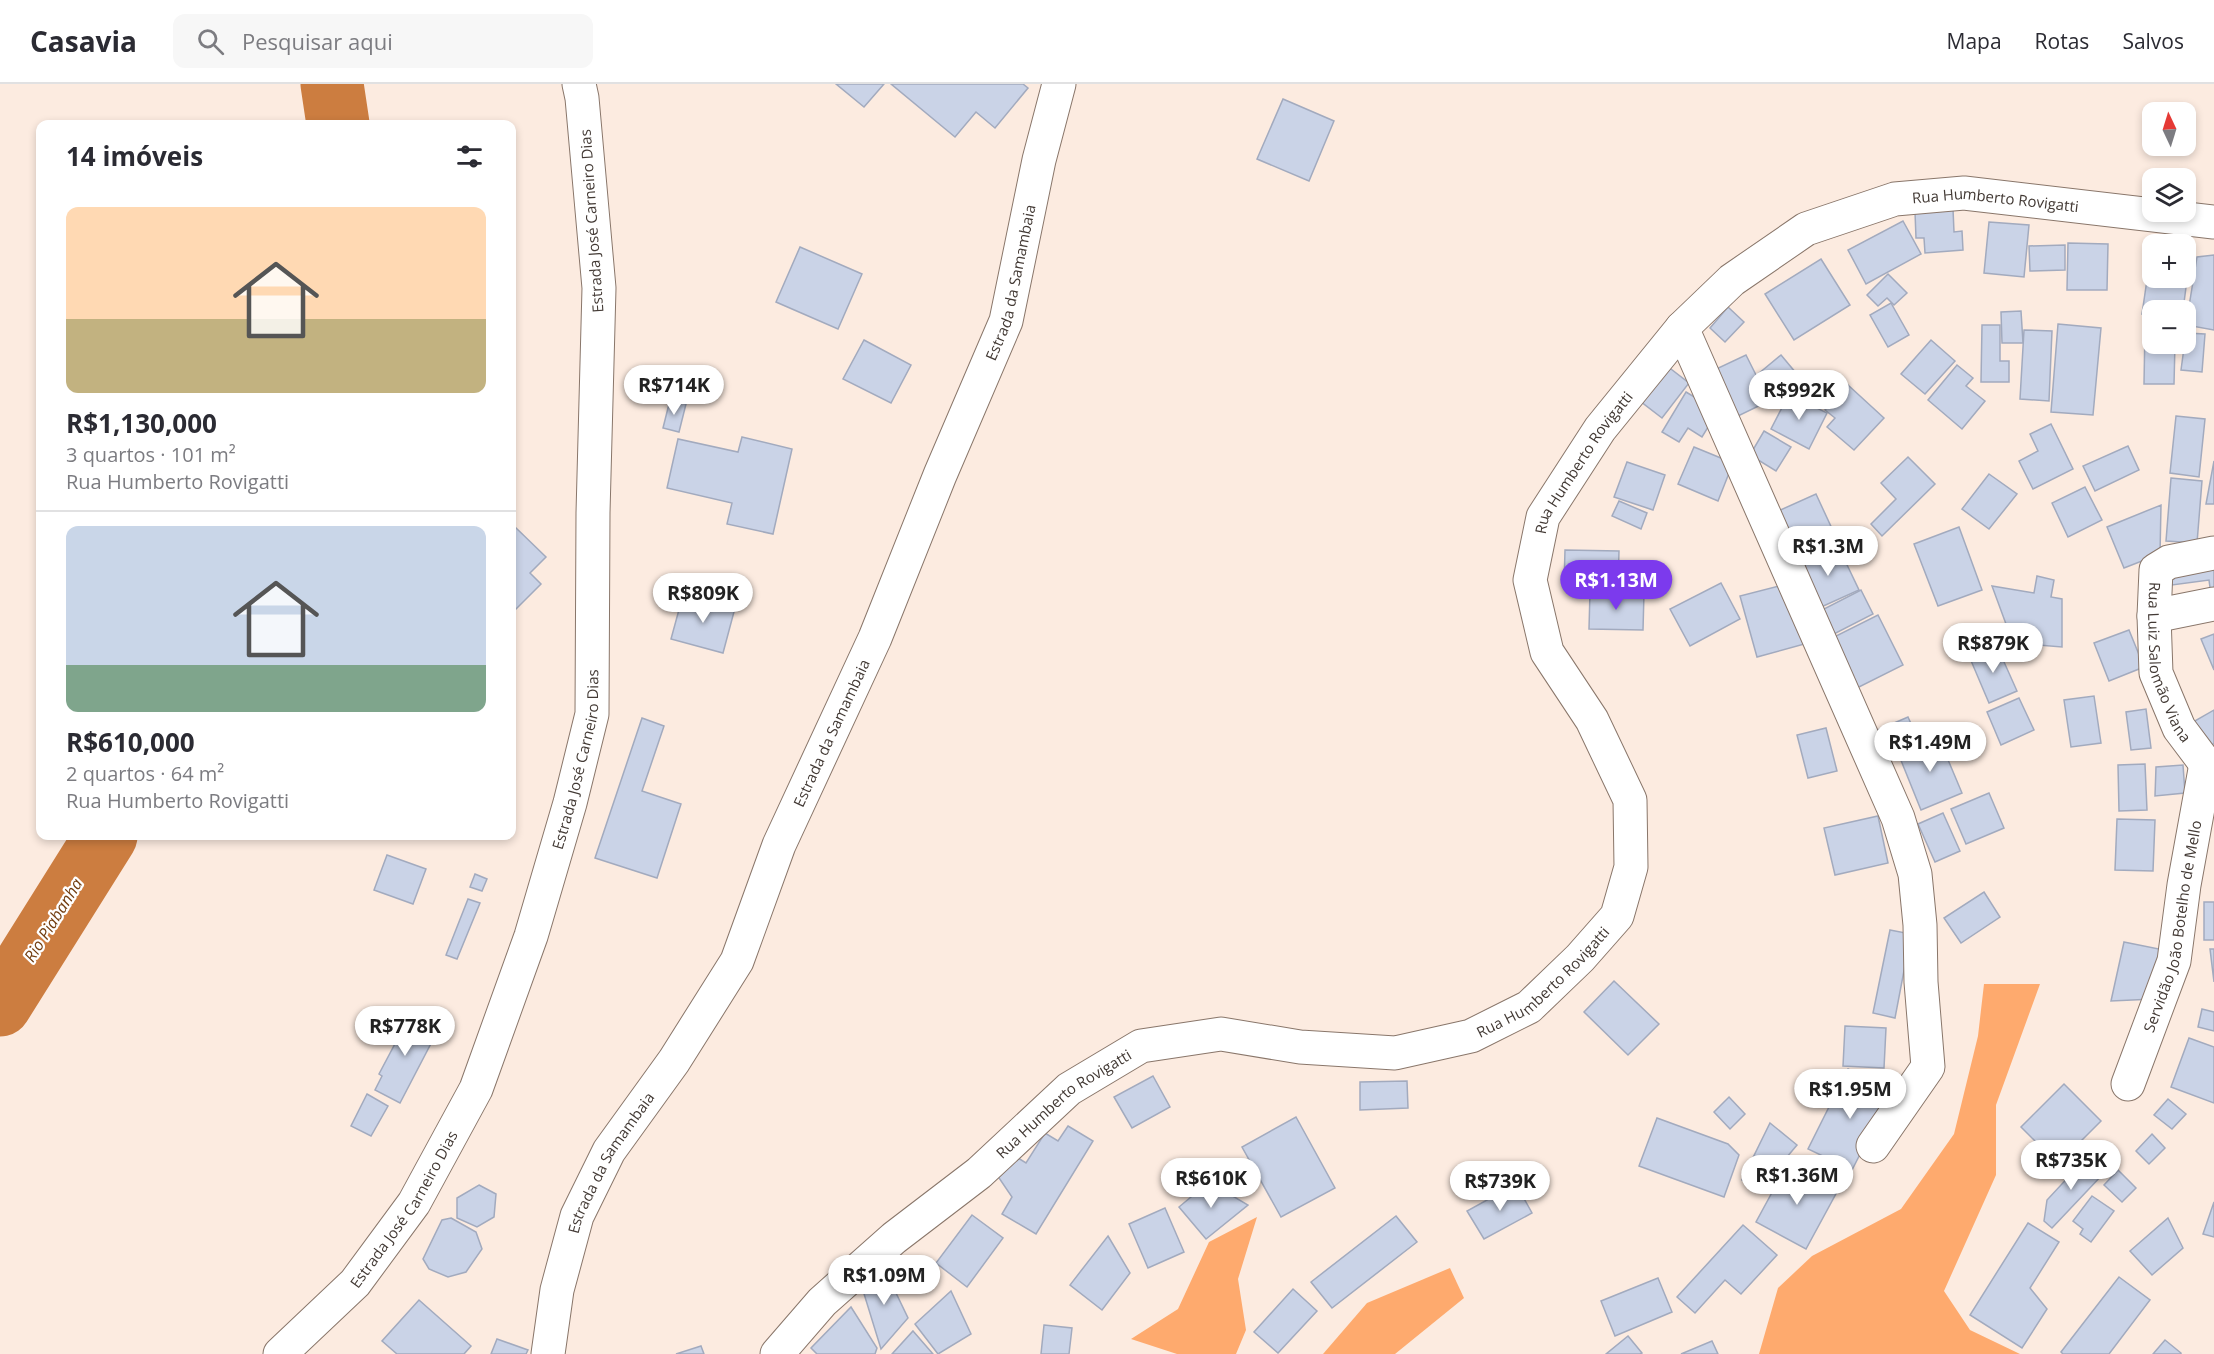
<!DOCTYPE html>
<html lang="pt">
<head>
<meta charset="utf-8">
<style>
  body { margin:0; font-family:"Open Sans",sans-serif; background:#f7f7f7; color:#2b2b33; height:100vh; display:flex; flex-direction:column; font-size:22px; white-space:nowrap }
  * { box-sizing:border-box; margin:0 }
  p { font-size:20px; color:#7c7c81 }
  .icon { flex:none; width:33px; height:33px; fill:none; stroke:currentColor; stroke-width:2; stroke-linecap:round; stroke-linejoin:round }
  .map { position:relative; flex:1; overflow:hidden }
  .panel { position:absolute; left:36px; top:36px; width:480px; height:720px; display:flex; flex-direction:column; background:#fff; border-radius:12px; box-shadow:0 3px 9px #0003 }
  .panel>* { flex:none }
  .needle { width:39px; rotate:356deg }
  .controls { position:absolute; left:2142px; top:18px; display:grid; gap:12px }
  .controls a { display:grid; place-items:center; width:54px; height:54px; border-radius:12px; background:#fff; box-shadow:0 3px 9px #0003; font-size:30px }
  .price { position:absolute; translate:-50% -51px; padding:0 14px; border-radius:21px; background:#fff; color:#222; font-size:20px; line-height:39px; filter:drop-shadow(0 2px 3px #0008) }
  .price::after { content:''; position:absolute; left:50%; top:36px; width:18px; height:14px; margin-left:-9px; background:inherit; clip-path:polygon(0 0,100% 0,50% 100%) }
  .price.active { background:#7c3aed; color:#fff }
  ul { padding:0; list-style:none }
  li { display:grid; align-content:center; gap:12px; height:318px; padding:0 30px }
  li+li { border-top:2px solid #e1e1e2 }
  li span { display:grid; place-items:center; height:186px; border-radius:12px; color:#555 }
  li>.icon { margin-inline-start:auto }
  span .icon { width:108px; height:108px; fill:#fffc; stroke-width:1 }
  li b { font-size:26px }
  h2 { display:flex; justify-content:space-between; align-items:center; height:72px; padding:0 30px; font-size:26px }
  header { display:flex; align-items:center; gap:36px; box-sizing:border-box; height:84px; padding:0 30px; background:#fff; border-bottom:2px solid #e1e1e2 }
  header strong { font-size:28px }
  nav { display:flex; gap:33px; margin-inline-start:auto; font-size:21px }
  .search { width:420px; height:54px; background:#f7f7f7; display:flex; align-items:center; gap:15px; box-sizing:border-box; padding:0 21px; border-radius:12px; color:#7c7c81; font-size:22px }
  .map>svg:first-child { display:block }
  .forest { fill:#feaa6e }
  .lines { fill:none; stroke-linecap:round; stroke-linejoin:round }
  .river { stroke:#cc7d40; stroke-width:63 }
  .building { fill:#cad3e7; stroke:#a2aabe; stroke-width:1.5 }
  .minor-casing { stroke:#89766a; stroke-width:35 }
  .minor { stroke:#fff; stroke-width:33 }
  .labels { text-anchor:middle; dominant-baseline:central; stroke-width:4.5; stroke-linejoin:round; paint-order:stroke }
  .street-label { font-size:15px; fill:#433a35; stroke:#fff }
  .water-label { font-size:16px; font-style:italic; fill:#733e11; stroke:#fff }
</style>
</head>
<body>
<header>
<strong>Casavia</strong>
<div class="search"><svg class="icon" aria-label="search" viewBox="0 0 24 24"><circle cx="10" cy="10" r="6"/><path d="M15 15l6 6"/></svg>Pesquisar aqui</div>
<nav><a>Mapa</a><a>Rotas</a><a>Salvos</a></nav>
</header>
<div class="map">
<svg width="2214" height="1270" viewBox="0 0 2214 1270">
  <rect width="100%" height="100%" fill="#fcebe0"/>
  <g class="forest">
    <polygon points="1984,900 2040,900 1996,1021 1996,1091 1944,1207 1970,1246 2020,1270 1759,1270 1778,1204 1812,1172 1901,1125 1954,1050 1978,952"/>
    <polygon points="1257,1133 1238,1195 1246,1246 1236,1270 1177,1270 1131,1255 1178,1225 1209,1158"/>
    <polygon points="1450,1184 1464,1214 1395,1270 1323,1270 1367,1219"/>
  </g>
  <g class="lines">
    <g class="river">
      <polyline points="332,0 338,40"/>
      <polyline points="0,921 106,752"/>
    </g>
  </g>
  <g class="building">
    <polygon points="836,0 884,0 864,23"/>
    <polygon points="891,0 1023,0 1028,4 995,44 976,28 955,53"/>
    <polygon points="1283,15 1334,37 1309,97 1257,75"/>
    <polygon points="1953,125 1954,148 1962,147 1963,166 1925,169 1924,154 1916,154 1915,128"/>
    <polygon points="1903,137 1921,170 1866,200 1848,166"/>
    <polygon points="1989,138 2029,141 2024,193 1984,189"/>
    <polygon points="2068,159 2108,160 2107,206 2067,206"/>
    <polygon points="2065,161 2065,186 2030,187 2029,162"/>
    <polygon points="800,163 862,190 838,245 776,218"/>
    <polygon points="2151,168 2152,168 2152,194 2186,194 2186,172 2190,173 2183,226 2152,226 2152,231 2142,230"/>
    <polygon points="2214,171 2214,246 2186,241 2197,173"/>
    <polygon points="1821,175 1850,221 1794,256 1765,210"/>
    <polygon points="1888,190 1907,209 1894,221 1887,214 1878,222 1867,211"/>
    <polygon points="1891,219 1909,251 1888,263 1870,231"/>
    <polygon points="1728,223 1744,238 1725,258 1710,244"/>
    <polygon points="2021,227 2023,259 2002,259 2001,228"/>
    <polygon points="2058,240 2101,244 2093,331 2051,328"/>
    <polygon points="1982,241 2000,241 2000,277 2009,277 2009,298 1981,298"/>
    <polygon points="2145,244 2152,244 2152,260 2175,260 2174,300 2144,300"/>
    <polygon points="2024,246 2052,247 2049,317 2020,315"/>
    <polygon points="2186,249 2205,250 2202,288 2181,286"/>
    <polygon points="864,256 911,281 891,319 843,295"/>
    <polygon points="1931,256 1955,277 1925,310 1901,290"/>
    <polygon points="1746,271 1769,317 1738,332 1714,286"/>
    <polygon points="1781,271 1796,289 1773,308 1758,290"/>
    <polygon points="1957,281 1973,294 1966,302 1985,317 1962,345 1928,316"/>
    <polygon points="1667,282 1689,299 1662,334 1640,317"/>
    <polygon points="1848,301 1884,334 1854,366 1827,343 1835,334 1825,326"/>
    <polygon points="1686,308 1718,327 1702,353 1688,344 1679,358 1662,348"/>
    <polygon points="1789,310 1827,329 1809,365 1771,345"/>
    <polygon points="670,316 686,320 679,348 663,344"/>
    <polygon points="2176,332 2205,335 2199,393 2170,389"/>
    <polygon points="2051,340 2073,385 2033,405 2019,377 2038,367 2030,350"/>
    <polygon points="1764,347 1791,363 1776,387 1750,371"/>
    <polygon points="742,353 792,365 773,450 727,440 732,419 667,404 678,355 738,368"/>
    <polygon points="2128,362 2139,386 2095,407 2083,382"/>
    <polygon points="1694,363 1733,379 1718,417 1678,400"/>
    <polygon points="1908,373 1935,400 1882,452 1871,440 1896,415 1881,399"/>
    <polygon points="2214,377 2214,420 2206,420"/>
    <polygon points="1627,378 1665,391 1653,426 1614,413"/>
    <polygon points="1989,390 2017,410 1989,445 1962,425"/>
    <polygon points="2171,394 2202,397 2197,459 2166,457"/>
    <polygon points="2085,403 2102,436 2068,453 2052,419"/>
    <polygon points="1816,410 1834,449 1795,467 1776,428"/>
    <polygon points="1619,417 1647,429 1641,445 1612,432"/>
    <polygon points="2161,421 2160,470 2124,484 2107,443"/>
    <polygon points="514,442 546,473 530,489 541,500 512,529 512,445"/>
    <polygon points="1959,443 1982,506 1938,522 1914,460"/>
    <polygon points="1838,462 1859,506 1819,524 1798,480"/>
    <polygon points="1565,466 1619,467 1618,502 1564,501"/>
    <polygon points="2214,481 2214,510 2211,511 2209,496 2172,501 2170,488"/>
    <polygon points="2037,492 2054,496 2051,513 2062,515 2062,563 2013,559 1992,502 2034,509"/>
    <polygon points="1721,499 1740,535 1690,562 1670,525"/>
    <polygon points="1791,499 1808,559 1757,573 1740,512"/>
    <polygon points="1861,506 1873,530 1832,551 1820,527"/>
    <polygon points="1590,508 1644,509 1643,546 1589,545"/>
    <polygon points="683,511 735,524 723,569 671,555"/>
    <polygon points="1878,531 1903,581 1857,604 1832,554"/>
    <polygon points="2129,546 2144,583 2109,597 2094,559"/>
    <polygon points="2214,550 2214,586 2201,555"/>
    <polygon points="1996,560 2017,607 1989,619 1969,572"/>
    <polygon points="2094,612 2101,659 2071,663 2064,616"/>
    <polygon points="2019,614 2034,646 2001,661 1987,628"/>
    <polygon points="2146,625 2151,664 2131,666 2126,628"/>
    <polygon points="2214,626 2214,659 2210,665 2193,638"/>
    <polygon points="1908,633 1918,655 1888,668 1878,646"/>
    <polygon points="642,634 664,642 642,707 681,720 657,794 595,774"/>
    <polygon points="1826,644 1837,687 1808,694 1797,651"/>
    <polygon points="1938,652 1962,709 1921,726 1898,669"/>
    <polygon points="2145,680 2147,726 2119,727 2118,681"/>
    <polygon points="2183,681 2185,709 2155,712 2156,683"/>
    <polygon points="1989,709 2004,744 1966,760 1951,725"/>
    <polygon points="1943,729 1960,767 1935,778 1918,740"/>
    <polygon points="1878,732 1888,779 1835,791 1824,744"/>
    <polygon points="2117,735 2155,736 2153,787 2115,786"/>
    <polygon points="387,771 426,785 413,820 374,806"/>
    <polygon points="475,790 487,795 482,807 470,803"/>
    <polygon points="1984,808 2000,833 1961,859 1944,834"/>
    <polygon points="468,815 480,819 457,875 446,871"/>
    <rect x="2204" y="818" width="10" height="38"/>
    <polygon points="1890,846 1911,850 1895,934 1873,929"/>
    <polygon points="2124,858 2164,866 2154,915 2111,917"/>
    <polygon points="2210,865 2214,865 2214,898"/>
    <polygon points="1614,897 1659,940 1628,971 1584,928"/>
    <polygon points="2202,925 2214,928 2214,947 2198,943"/>
    <polygon points="400,932 410,937 412,933 438,946 400,1019 375,1006 382,992 379,990 398,954 391,951"/>
    <polygon points="1845,942 1886,944 1884,984 1843,982"/>
    <polygon points="2189,954 2214,963 2214,1019 2171,1003"/>
    <polygon points="1848,985 1892,1007 1852,1086 1808,1065"/>
    <polygon points="1153,992 1170,1023 1132,1044 1114,1013"/>
    <polygon points="1407,997 1408,1024 1360,1026 1360,998"/>
    <polygon points="2064,1000 2101,1037 2058,1080 2021,1043"/>
    <polygon points="367,1010 388,1022 371,1052 351,1042"/>
    <polygon points="1729,1013 1745,1030 1730,1045 1714,1028"/>
    <polygon points="2168,1015 2186,1030 2172,1045 2154,1031"/>
    <polygon points="1296,1033 1335,1104 1281,1133 1242,1063"/>
    <polygon points="1657,1034 1728,1060 1739,1071 1724,1113 1639,1082"/>
    <polygon points="1770,1039 1797,1061 1760,1105 1742,1096"/>
    <polygon points="1068,1042 1093,1057 1036,1150 1002,1130 1012,1113 997,1091 1010,1069 1026,1079 1045,1049 1058,1057"/>
    <polygon points="2152,1050 2165,1064 2149,1080 2136,1067"/>
    <polygon points="2087,1073 2104,1089 2052,1144 2044,1137 2047,1116"/>
    <polygon points="1788,1079 1838,1106 1806,1165 1756,1138"/>
    <polygon points="2118,1086 2136,1104 2122,1118 2104,1101"/>
    <polygon points="1209,1098 1248,1121 1206,1155 1179,1123"/>
    <polygon points="1516,1100 1532,1129 1484,1155 1467,1127"/>
    <polygon points="479,1101 496,1110 494,1133 477,1143 457,1134 457,1114"/>
    <polygon points="2092,1112 2114,1127 2091,1158 2080,1150 2083,1145 2073,1137"/>
    <polygon points="2214,1118 2214,1153 2203,1150"/>
    <polygon points="1165,1124 1184,1168 1148,1184 1129,1140"/>
    <polygon points="972,1131 1003,1154 967,1203 936,1179"/>
    <polygon points="1396,1132 1417,1158 1332,1224 1311,1198"/>
    <polygon points="451,1134 476,1148 482,1165 466,1188 448,1193 429,1185 423,1175 442,1136"/>
    <polygon points="2168,1134 2183,1164 2152,1191 2130,1167"/>
    <polygon points="2028,1139 2059,1158 2030,1204 2047,1225 2022,1264 1970,1231"/>
    <polygon points="1743,1141 1777,1171 1741,1210 1725,1196 1695,1229 1677,1213"/>
    <polygon points="1108,1152 1130,1189 1102,1226 1070,1201"/>
    <polygon points="883,1182 908,1234 881,1265 861,1200"/>
    <polygon points="2119,1193 2150,1216 2109,1270 2063,1270 2061,1268"/>
    <polygon points="1658,1194 1672,1228 1615,1252 1601,1217"/>
    <polygon points="1293,1205 1317,1227 1278,1269 1254,1248"/>
    <polygon points="951,1207 971,1250 938,1270 915,1240"/>
    <polygon points="419,1216 471,1262 464,1270 397,1270 382,1257"/>
    <polygon points="851,1223 877,1264 875,1270 817,1270 811,1264"/>
    <polygon points="1044,1241 1072,1244 1069,1270 1041,1270"/>
    <polygon points="913,1247 933,1270 892,1270"/>
    <polygon points="1628,1252 1642,1269 1640,1270 1606,1270"/>
    <polygon points="497,1255 528,1266 526,1270 491,1270"/>
    <polygon points="2165,1256 2181,1269 2181,1270 2153,1270"/>
    <polygon points="1712,1257 1718,1270 1681,1270"/>
    <polygon points="701,1262 704,1270 676,1270"/>
  </g>
  <g class="lines">
    <defs>
      <g id="minor">
        <polyline points="1682,244 1898,734 1915,790 1920,841 1921,898 1928,983 1873,1062"/>
        <path id="s1" d="M2214,469L2169,478L2156,486L2154,532L2156,589L2179,644L2206,680L2214,682"/>
        <polyline points="2154,532 2214,520"/>
        <path id="s2" d="M2128,1000L2174,877L2184,801L2206,680"/>
        <path id="s3" d="M280,1270L355,1199L414,1119L476,1005L531,852L570,719L592,630L593,429L599,204L582,14L579,0"/>
        <path id="s4" d="M548,1270L557,1206L577,1132L609,1067L674,977L737,877L779,761L875,554L940,391L1006,237L1039,76L1059,0"/>
        <path id="s5" d="M777,1270L822,1218L894,1154L979,1089L1069,1005L1141,962L1221,950L1300,963L1395,969L1471,952L1529,923L1580,874L1617,832L1631,783L1630,716L1592,636L1547,568L1530,496L1543,433L1600,345L1682,244L1732,196L1806,145L1895,115L1964,109L2214,138"/>
      </g>
    </defs>
    <use href="#minor" class="minor-casing"/>
    <use href="#minor" class="minor"/>
  </g>
  <g class="labels">
    <g class="street-label">
      <text stroke="none"><textPath href="#s5" startOffset="2020">Rua Humberto Rovigatti</textPath></text>
      <text transform="translate(591 137) rotate(-94)">Estrada José Carneiro Dias</text>
      <text stroke="none"><textPath href="#s4" startOffset="1176">Estrada da Samambaia</textPath></text>
      <text stroke="none"><textPath href="#s5" startOffset="1498">Rua Humberto Rovigatti</textPath></text>
      <text stroke="none"><textPath href="#s1" startOffset="156">Rua Luiz Salomão Viana</textPath></text>
      <text stroke="none"><textPath href="#s4" startOffset="690">Estrada da Samambaia</textPath></text>
      <text stroke="none"><textPath href="#s3" startOffset="678">Estrada José Carneiro Dias</textPath></text>
      <text stroke="none"><textPath href="#s2" startOffset="165">Servidão João Botelho de Mello</textPath></text>
      <text stroke="none"><textPath href="#s5" startOffset="904">Rua Humberto Rovigatti</textPath></text>
      <text stroke="none"><textPath href="#s5" startOffset="382">Rua Humberto Rovigatti</textPath></text>
      <text stroke="none"><textPath href="#s4" startOffset="204">Estrada da Samambaia</textPath></text>
      <text stroke="none"><textPath href="#s3" startOffset="192">Estrada José Carneiro Dias</textPath></text>
    </g>
    <g class="water-label">
      <text transform="translate(53 836) rotate(-58)">Rio Piabanha</text>
    </g>
  </g>
</svg>
<div class="controls">
<a><svg class="needle" viewBox="-14 -14 28 28"><path d="M0-13l5 13h-10z" fill="#e53935"/><path d="M0 13l5-13h-10z" fill="#7c7c81"/></svg></a>
<a><svg class="icon" aria-label="layers" viewBox="0 0 24 24"><path d="M12 4l9 5-9 5-9-5zM3 14l9 5 9-5"/></svg></a>
<a>+</a>
<a>−</a>
</div>
<b class="price" style="left:674px;top:332px">R$714K</b>
<b class="price" style="left:1799px;top:337px">R$992K</b>
<b class="price" style="left:1828px;top:493px">R$1.3M</b>
<b class="price active" style="left:1616px;top:527px">R$1.13M</b>
<b class="price" style="left:703px;top:540px">R$809K</b>
<b class="price" style="left:1993px;top:590px">R$879K</b>
<b class="price" style="left:1930px;top:689px">R$1.49M</b>
<b class="price" style="left:405px;top:973px">R$778K</b>
<b class="price" style="left:1850px;top:1036px">R$1.95M</b>
<b class="price" style="left:2071px;top:1107px">R$735K</b>
<b class="price" style="left:1797px;top:1122px">R$1.36M</b>
<b class="price" style="left:1211px;top:1125px">R$610K</b>
<b class="price" style="left:1500px;top:1128px">R$739K</b>
<b class="price" style="left:884px;top:1222px">R$1.09M</b>
<section class="panel">
<h2>14 imóveis<svg class="icon" aria-label="filters" viewBox="0 0 24 24"><path d="M4 7h16M4 17h16"/><circle cx="9" cy="7" r="2"/><circle cx="15" cy="17" r="2"/></svg></h2>
<ul>
<li><span style="background:linear-gradient(#ffd9b3 60%,#c2b280 0)"><svg class="icon" aria-label="home" viewBox="0 0 24 24"><path d="M3 11l9-7 9 7M6 9v11h12V9"/></svg></span><div><b>R$1,130,000</b><p>3 quartos · 101 m²</p><p>Rua Humberto Rovigatti</p></div></li>
<li><span style="background:linear-gradient(#c9d6e8 75%,#7fa58c 0)"><svg class="icon" aria-label="home" viewBox="0 0 24 24"><path d="M3 11l9-7 9 7M6 9v11h12V9"/></svg></span><div><b>R$610,000</b><p>2 quartos · 64 m²</p><p>Rua Humberto Rovigatti</p></div></li>
</ul>
</section>
</div>
</body>
</html>
